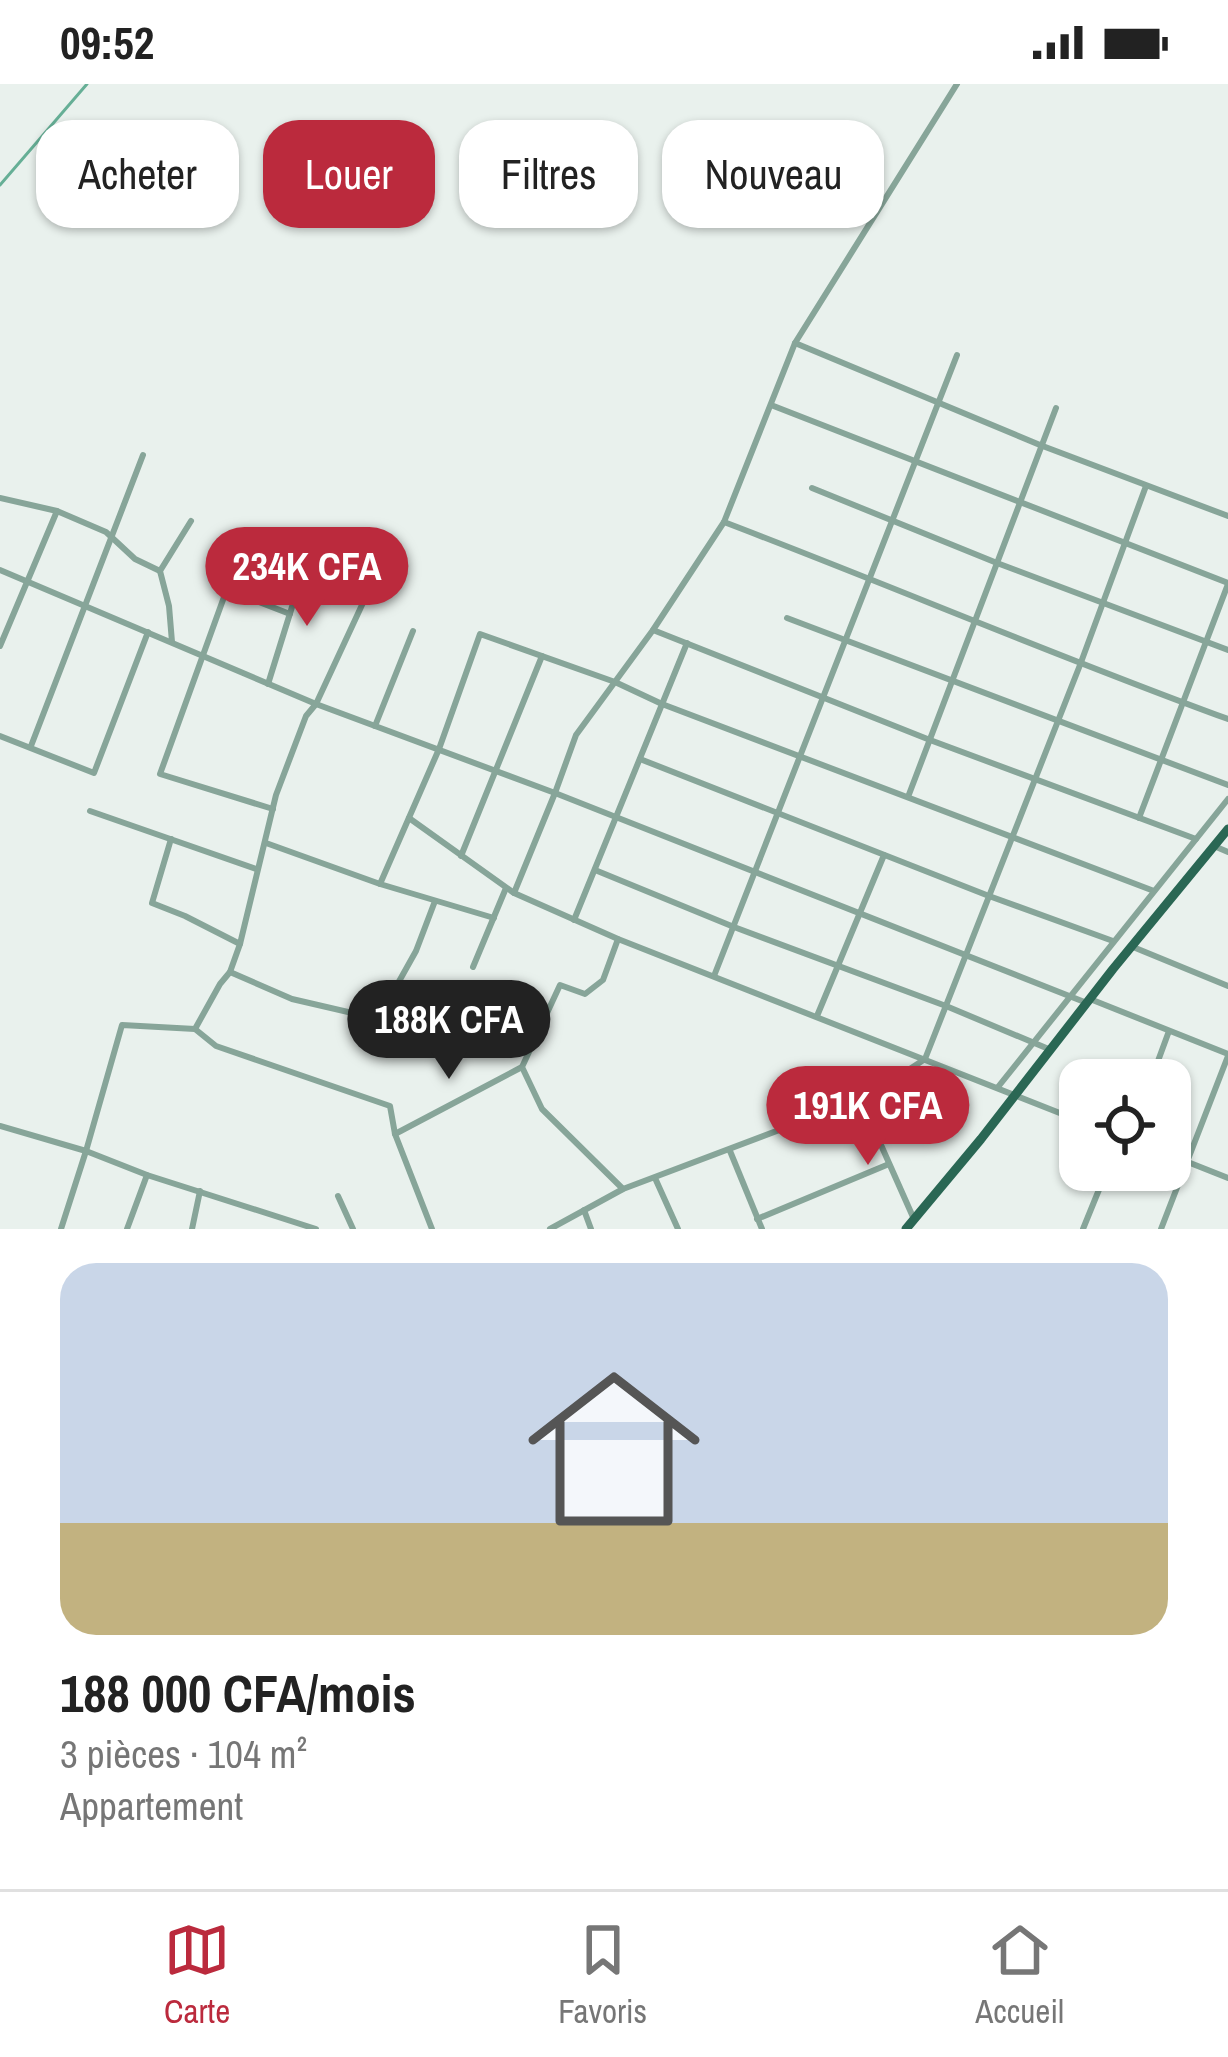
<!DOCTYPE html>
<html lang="fr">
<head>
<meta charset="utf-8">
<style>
  body { margin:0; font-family:"Archivo Narrow",sans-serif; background:#f2f2f2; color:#222; height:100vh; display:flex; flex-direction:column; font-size:45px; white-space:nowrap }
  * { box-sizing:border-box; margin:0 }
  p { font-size:39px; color:#767676 }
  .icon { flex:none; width:66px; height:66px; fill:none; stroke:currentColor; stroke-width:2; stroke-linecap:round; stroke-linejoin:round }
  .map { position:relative; height:1145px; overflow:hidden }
  .details { display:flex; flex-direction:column; background:#fff; flex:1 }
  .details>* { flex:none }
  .guide { position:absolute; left:36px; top:36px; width:1158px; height:108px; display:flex; gap:24px }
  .tools { position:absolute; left:1059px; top:975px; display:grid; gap:24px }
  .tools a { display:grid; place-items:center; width:132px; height:132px; border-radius:24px; background:#fff; box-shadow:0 3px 9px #0004; font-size:60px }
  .price { position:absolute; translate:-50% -102px; padding:0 27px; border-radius:42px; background:#bb2a3d; color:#fff; font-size:39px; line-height:78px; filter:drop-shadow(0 3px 6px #0008) }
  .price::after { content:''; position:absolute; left:50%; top:72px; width:36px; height:27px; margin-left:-18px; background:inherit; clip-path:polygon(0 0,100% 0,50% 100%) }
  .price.active { background:#222; color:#fff }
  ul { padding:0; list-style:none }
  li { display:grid; align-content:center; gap:24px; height:636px; padding:0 60px }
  li span { display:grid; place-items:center; height:372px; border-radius:36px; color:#555 }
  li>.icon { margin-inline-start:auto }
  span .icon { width:216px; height:216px; fill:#fffc; stroke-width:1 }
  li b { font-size:51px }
  .chip { padding:0 42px; border-radius:36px; background:#fff; box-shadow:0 3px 9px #0004; font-size:42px; line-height:108px }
  .chip.active { background:#bb2a3d; color:#fff }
  .status { display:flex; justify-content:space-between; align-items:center; height:84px; padding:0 60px; background:#fff; direction:ltr }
  .status svg { height:33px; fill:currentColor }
  .menu { display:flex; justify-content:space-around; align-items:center; height:168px; border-top:3px solid #e0e0e0; background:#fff; font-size:33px; color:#767676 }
  .menu a { display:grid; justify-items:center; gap:6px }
  .menu .active { color:#bb2a3d }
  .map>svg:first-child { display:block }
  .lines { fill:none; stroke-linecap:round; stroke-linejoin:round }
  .stream { stroke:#66af96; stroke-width:3 }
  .minor { stroke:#87a599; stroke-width:6 }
  .primary { stroke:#2a6754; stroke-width:9 }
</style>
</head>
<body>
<div class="status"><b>09:52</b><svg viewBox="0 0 49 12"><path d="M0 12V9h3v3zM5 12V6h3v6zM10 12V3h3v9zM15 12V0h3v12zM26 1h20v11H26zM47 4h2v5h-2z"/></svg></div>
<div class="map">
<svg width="1228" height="1145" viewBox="0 0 1228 1145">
  <rect width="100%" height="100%" fill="#e9f1ed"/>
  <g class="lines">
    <polyline class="stream" points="0,101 87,0"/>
    <g class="minor">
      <polyline points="795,259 1040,361 1228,432"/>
      <polyline points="771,321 1228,499"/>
      <polyline points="812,404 997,479 1228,566"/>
      <polyline points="0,414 57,427 106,448 135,475 160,487"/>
      <path d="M724,438C892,502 1058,573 1228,635"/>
      <polyline points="241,466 160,690 273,725"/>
      <polyline points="0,486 316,620 555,709 1087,919"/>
      <polyline points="226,505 290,530"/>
      <polyline points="787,534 1228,701"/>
      <polyline points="653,546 930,656 1196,755"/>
      <polyline points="172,558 169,522 160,487 191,437"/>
      <polyline points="0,562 57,427"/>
      <polyline points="268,600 306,478"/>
      <polyline points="375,642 413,547"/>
      <polyline points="0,652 94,689 148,548"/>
      <polyline points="31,662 143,371"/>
      <polyline points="640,675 989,812 1113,857"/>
      <polyline points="908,713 1056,324"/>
      <polyline points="90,727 256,785"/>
      <polyline points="409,734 514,809 618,855 1080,1037"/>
      <polyline points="1139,734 1228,500"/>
      <polyline points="171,755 152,819 185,832 240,860"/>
      <polyline points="266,759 380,800 494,834"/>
      <polyline points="1214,762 1228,768"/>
      <polyline points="461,772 542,572"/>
      <polyline points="595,786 734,843 946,922 1051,966"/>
      <polyline points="380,800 439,665 480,550 615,598 662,620 1154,807"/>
      <polyline points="514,809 555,709 576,651 653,546 724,438 795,259 957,0"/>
      <polyline points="574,836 687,559"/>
      <polyline points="618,855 603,896 585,910 560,901 522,983 542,1025 623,1105"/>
      <polyline points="1133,863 1228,902"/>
      <polyline points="473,883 506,804"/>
      <polyline points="230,888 292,915 378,935 416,867 435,817"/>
      <polyline points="714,892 957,271"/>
      <polyline points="1090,915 1228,970"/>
      <polyline points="817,932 884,771"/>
      <polyline points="195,945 220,900 230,888 240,860 276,711 306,632 316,620 368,508"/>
      <polyline points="1151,996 1169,947"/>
      <polyline points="998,1003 1228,715"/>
      <polyline points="861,1016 913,1133"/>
      <polyline points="0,1042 86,1067 122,941 195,945 216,962 390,1022 395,1050 432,1145"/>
      <polyline points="395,1050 522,983"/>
      <polyline points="730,1067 762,1145"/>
      <polyline points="1170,1071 1228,1094"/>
      <polyline points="655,1094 678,1145"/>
      <polyline points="338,1112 353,1145"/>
      <polyline points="584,1126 591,1145"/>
      <polyline points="757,1135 889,1080"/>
      <polyline points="61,1145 86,1067 147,1091 316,1145"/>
      <polyline points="127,1145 147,1091"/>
      <polyline points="192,1145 200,1107"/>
      <polyline points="550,1145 623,1105 869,1012 925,975 1080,581 1146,402"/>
      <polyline points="1083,1145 1107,1086"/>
      <polyline points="1161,1145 1228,972"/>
    </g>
    <polyline class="primary" points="906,1145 981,1055 1113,885 1228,745"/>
  </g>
</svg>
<div class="tools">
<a><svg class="icon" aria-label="locate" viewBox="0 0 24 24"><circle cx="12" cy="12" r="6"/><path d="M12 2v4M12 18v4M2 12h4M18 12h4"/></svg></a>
</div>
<b class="price" style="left:307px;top:545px">234K CFA</b>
<b class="price active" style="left:449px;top:998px">188K CFA</b>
<b class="price" style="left:868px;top:1084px">191K CFA</b>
<div class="guide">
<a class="chip">Acheter</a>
<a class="chip active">Louer</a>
<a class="chip">Filtres</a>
<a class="chip">Nouveau</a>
</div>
</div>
<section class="details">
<ul>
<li><span style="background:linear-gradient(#c9d6e8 70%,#c2b280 0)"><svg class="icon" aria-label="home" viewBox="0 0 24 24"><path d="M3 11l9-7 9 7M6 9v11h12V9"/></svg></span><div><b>188 000 CFA/mois</b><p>3 pièces · 104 m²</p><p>Appartement</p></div></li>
</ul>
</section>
<nav class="menu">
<a class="active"><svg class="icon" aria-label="map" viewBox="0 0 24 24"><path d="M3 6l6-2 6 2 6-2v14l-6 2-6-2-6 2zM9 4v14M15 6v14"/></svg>Carte</a>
<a><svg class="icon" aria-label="saved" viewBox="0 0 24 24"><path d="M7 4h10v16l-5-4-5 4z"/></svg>Favoris</a>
<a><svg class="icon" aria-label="home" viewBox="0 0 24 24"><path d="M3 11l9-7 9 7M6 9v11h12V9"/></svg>Accueil</a>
</nav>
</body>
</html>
